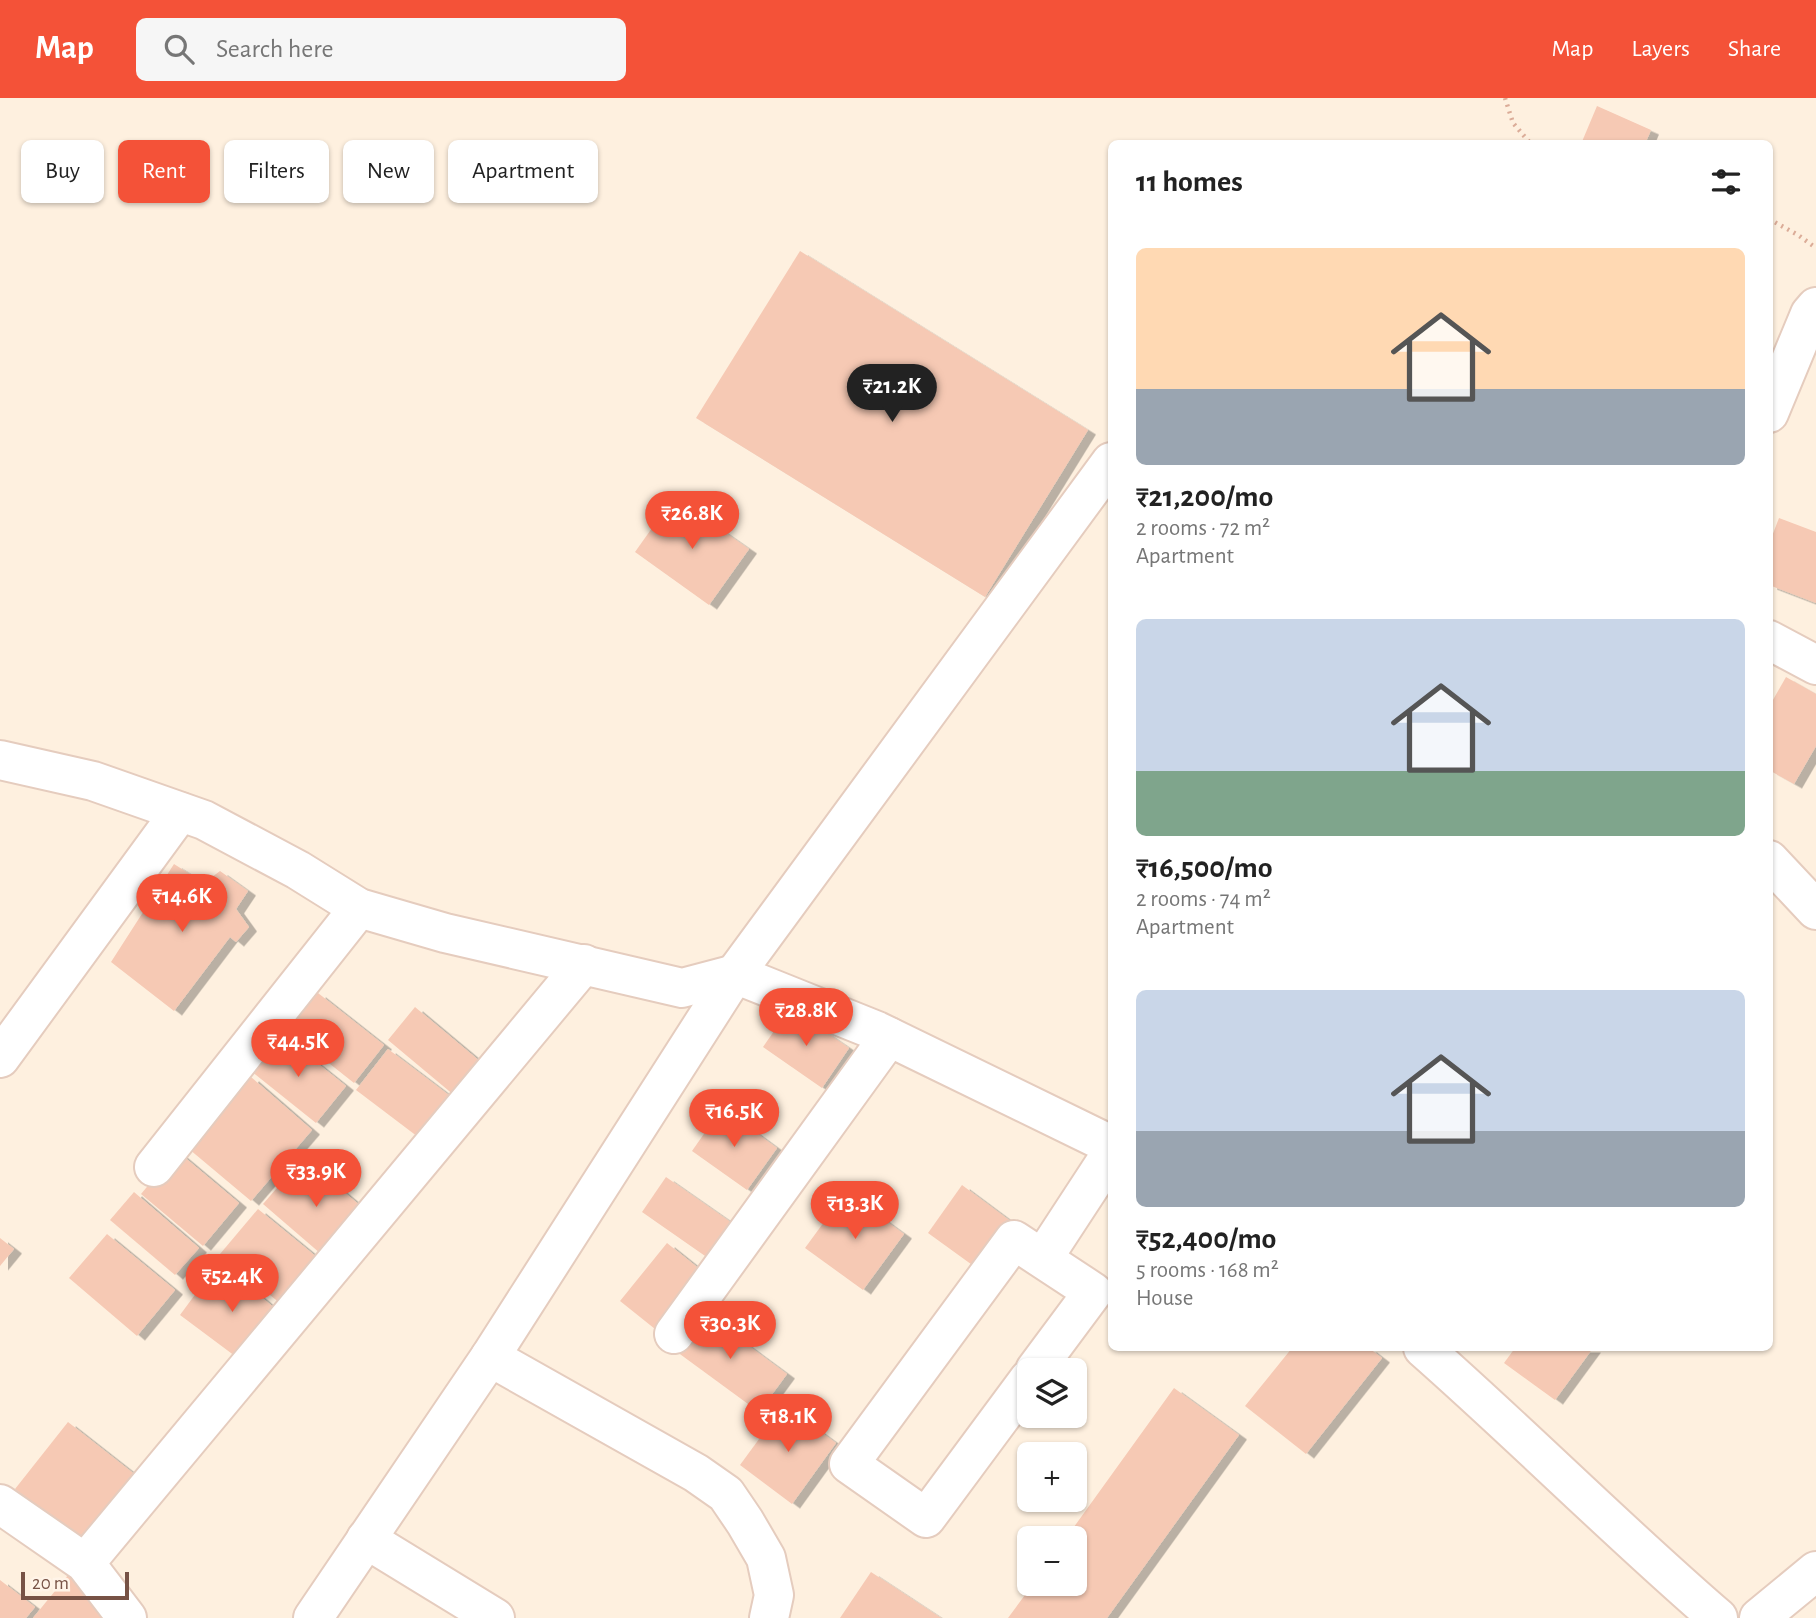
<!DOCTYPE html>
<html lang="en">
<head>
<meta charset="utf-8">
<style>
  body { margin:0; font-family:"Alegreya Sans",sans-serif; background:#f6f6f6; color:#222; height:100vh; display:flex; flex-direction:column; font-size:26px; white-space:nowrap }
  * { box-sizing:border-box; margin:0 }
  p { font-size:23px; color:#767676 }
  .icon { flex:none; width:38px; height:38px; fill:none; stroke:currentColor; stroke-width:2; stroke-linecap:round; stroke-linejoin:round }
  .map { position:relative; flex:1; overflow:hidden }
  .panel { position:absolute; left:1108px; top:42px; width:665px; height:1211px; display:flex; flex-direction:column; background:#fff; border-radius:10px; box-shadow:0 2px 5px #0004 }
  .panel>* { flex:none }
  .hud { position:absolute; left:21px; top:42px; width:665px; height:63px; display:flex; gap:14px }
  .fabs { position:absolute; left:1017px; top:1260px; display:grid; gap:14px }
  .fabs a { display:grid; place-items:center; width:70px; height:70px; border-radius:10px; background:#fff; box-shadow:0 2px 5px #0004; font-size:35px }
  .scale { position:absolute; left:21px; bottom:18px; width:108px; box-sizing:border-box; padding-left:7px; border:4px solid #775245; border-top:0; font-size:19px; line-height:24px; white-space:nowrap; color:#775245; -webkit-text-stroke:5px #fff4e8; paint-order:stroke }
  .price { position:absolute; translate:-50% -60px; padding:0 16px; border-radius:24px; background:#f45238; color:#fff; font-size:23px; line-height:46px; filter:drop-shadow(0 2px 4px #0008) }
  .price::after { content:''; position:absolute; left:50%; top:42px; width:21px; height:16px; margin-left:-10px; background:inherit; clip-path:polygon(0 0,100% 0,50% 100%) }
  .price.selected { background:#222; color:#fff }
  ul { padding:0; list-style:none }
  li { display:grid; align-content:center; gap:14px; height:371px; padding:0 28px }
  li span { display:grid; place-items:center; height:217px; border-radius:10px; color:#555 }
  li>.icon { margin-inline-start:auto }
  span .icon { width:126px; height:126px; fill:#fffc; stroke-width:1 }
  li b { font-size:30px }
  h2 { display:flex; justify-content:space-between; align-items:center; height:84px; padding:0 28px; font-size:30px }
  .chip { padding:0 24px; border-radius:10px; background:#fff; box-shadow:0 2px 5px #0004; font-size:24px; line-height:63px }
  .chip.selected { background:#f45238; color:#fff }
  header { display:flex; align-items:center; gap:42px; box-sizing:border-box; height:98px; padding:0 35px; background:#f45238; color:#fff }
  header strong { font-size:33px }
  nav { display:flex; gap:38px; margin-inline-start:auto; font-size:24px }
  .search { width:490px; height:63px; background:#f6f6f6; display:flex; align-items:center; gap:18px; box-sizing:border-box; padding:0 24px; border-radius:10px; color:#767676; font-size:26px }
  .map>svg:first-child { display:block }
  .building { fill:#f6c9b4; filter:url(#shadow) }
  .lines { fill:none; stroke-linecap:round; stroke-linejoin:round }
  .minor-casing { stroke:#e5ccbe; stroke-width:42 }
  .path { stroke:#dbac98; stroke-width:4.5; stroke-dasharray:2 5; stroke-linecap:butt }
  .minor { stroke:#fff; stroke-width:38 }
</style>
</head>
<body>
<header>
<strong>Map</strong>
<div class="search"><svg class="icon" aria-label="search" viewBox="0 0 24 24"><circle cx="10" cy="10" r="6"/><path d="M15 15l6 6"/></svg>Search here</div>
<nav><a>Map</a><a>Layers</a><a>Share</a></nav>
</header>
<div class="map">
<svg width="1816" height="1520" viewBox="0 0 1816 1520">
  <defs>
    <filter id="shadow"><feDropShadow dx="8" dy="4.5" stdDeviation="0" flood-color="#0004"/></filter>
  </defs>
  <rect width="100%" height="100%" fill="#fef0df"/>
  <g class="building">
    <polygon points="1597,8 1651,32 1645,46 1581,46"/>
    <polygon points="800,153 1088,332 985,499 696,320"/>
    <polygon points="674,399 749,451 709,507 635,454"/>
    <polygon points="1779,420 1816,434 1816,505 1769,487 1769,446"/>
    <polygon points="1786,579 1816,596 1816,648 1794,686 1769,672 1769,609"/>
    <polygon points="174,766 204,785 220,773 248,793 236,811 249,829 236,844 230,839 174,913 111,864"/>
    <polygon points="318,895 384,947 354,985 287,932"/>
    <polygon points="415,909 482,965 455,998 388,942"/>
    <polygon points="790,910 849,950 822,990 763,949"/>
    <polygon points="281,936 346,988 316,1025 251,973"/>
    <polygon points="388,951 458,1004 426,1045 356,992"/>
    <polygon points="251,979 312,1032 251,1103 189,1051"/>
    <polygon points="722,1010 777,1050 747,1092 692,1053"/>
    <polygon points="177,1053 239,1105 203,1148 141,1096"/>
    <polygon points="303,1060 368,1114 328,1162 263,1106"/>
    <polygon points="666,1079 742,1132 718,1167 642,1114"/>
    <polygon points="962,1087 1009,1122 975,1169 928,1135"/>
    <polygon points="134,1094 199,1150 175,1177 110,1122"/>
    <polygon points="846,1094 904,1136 863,1192 805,1150"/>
    <polygon points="258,1111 324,1165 287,1211 220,1156"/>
    <polygon points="107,1136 175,1192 137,1238 69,1180"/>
    <polygon points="0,1140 14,1151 0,1168"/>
    <polygon points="667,1145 707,1177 660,1235 620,1203"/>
    <polygon points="219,1164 283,1217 247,1267 180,1217"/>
    <polygon points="700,1212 787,1276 759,1314 673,1251"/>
    <polygon points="1292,1250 1369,1250 1382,1260 1306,1356 1245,1308"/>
    <polygon points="1515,1250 1593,1250 1555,1302 1504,1265"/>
    <polygon points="1174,1290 1239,1337 1107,1520 1008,1520 1033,1486 1074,1486 1074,1440 1066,1440"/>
    <polygon points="784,1307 836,1345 792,1406 740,1367"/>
    <polygon points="68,1324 133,1375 80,1443 15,1391"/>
    <polygon points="871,1474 941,1520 840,1520"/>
    <polygon points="68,1477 122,1520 33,1520"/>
    <polygon points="0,1482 35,1509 26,1520 0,1520"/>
  </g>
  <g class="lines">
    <defs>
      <g id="minor">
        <polyline points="1769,315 1810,216 1816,209"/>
        <polyline points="1769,542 1816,567"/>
        <polyline points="0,662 93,683 204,722 298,772 359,810 445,835 682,890 735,876 877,933 1111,1047"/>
        <polyline points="1769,762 1816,812"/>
        <polyline points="0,960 180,714"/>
        <polyline points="154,1069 359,810"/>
        <polyline points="1043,1160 1111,1056"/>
        <polyline points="674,1236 889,939"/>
        <path d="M1423,1250C1523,1338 1617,1433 1718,1520"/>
        <polyline points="490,1259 696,1375 726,1396 745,1424 766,1460 774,1497 769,1520"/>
        <polyline points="1029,1281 926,1420 849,1366 1014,1142 1093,1194 1035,1272"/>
        <polyline points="0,1406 85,1465 127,1520"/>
        <polyline points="366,1441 495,1520"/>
        <polyline points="85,1465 584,866"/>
        <polyline points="313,1520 490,1259 735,876 1111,364"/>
        <polyline points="1759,1520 1816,1473"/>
      </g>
    </defs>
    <use href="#minor" class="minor-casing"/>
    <g class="path">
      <polyline points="1505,0 1513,25 1531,46"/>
      <polyline points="1769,121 1798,137 1816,150"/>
    </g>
    <use href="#minor" class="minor"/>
  </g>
</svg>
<div class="fabs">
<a><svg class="icon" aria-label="layers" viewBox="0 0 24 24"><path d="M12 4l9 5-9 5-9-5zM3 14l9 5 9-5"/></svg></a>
<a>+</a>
<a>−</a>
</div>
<div class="scale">20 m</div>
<b class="price selected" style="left:892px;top:326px">₹21.2K</b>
<b class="price" style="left:692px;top:453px">₹26.8K</b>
<b class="price" style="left:182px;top:836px">₹14.6K</b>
<b class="price" style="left:806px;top:950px">₹28.8K</b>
<b class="price" style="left:298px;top:981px">₹44.5K</b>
<b class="price" style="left:734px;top:1051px">₹16.5K</b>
<b class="price" style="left:316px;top:1111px">₹33.9K</b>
<b class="price" style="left:855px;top:1143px">₹13.3K</b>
<b class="price" style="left:232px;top:1216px">₹52.4K</b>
<b class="price" style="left:730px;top:1263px">₹30.3K</b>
<b class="price" style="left:788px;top:1356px">₹18.1K</b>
<div class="hud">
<a class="chip">Buy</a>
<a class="chip selected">Rent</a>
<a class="chip">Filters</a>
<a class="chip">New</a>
<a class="chip">Apartment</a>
</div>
<section class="panel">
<h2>11 homes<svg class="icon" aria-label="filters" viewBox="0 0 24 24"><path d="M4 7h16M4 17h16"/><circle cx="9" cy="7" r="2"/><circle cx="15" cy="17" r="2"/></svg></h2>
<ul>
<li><span style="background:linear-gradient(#ffd9b3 65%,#9aa5b1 0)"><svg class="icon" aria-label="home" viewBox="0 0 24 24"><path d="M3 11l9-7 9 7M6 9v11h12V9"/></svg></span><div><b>₹21,200/mo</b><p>2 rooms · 72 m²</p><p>Apartment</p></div></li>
<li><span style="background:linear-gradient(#c9d6e8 70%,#7fa58c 0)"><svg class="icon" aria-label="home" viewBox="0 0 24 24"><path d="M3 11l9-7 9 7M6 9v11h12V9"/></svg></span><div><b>₹16,500/mo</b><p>2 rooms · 74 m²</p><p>Apartment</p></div></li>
<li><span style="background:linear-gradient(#c9d6e8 65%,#9aa5b1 0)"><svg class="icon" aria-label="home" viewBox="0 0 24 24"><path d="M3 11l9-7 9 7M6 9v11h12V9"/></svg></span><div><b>₹52,400/mo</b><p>5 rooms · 168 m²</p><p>House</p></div></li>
</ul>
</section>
</div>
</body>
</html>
